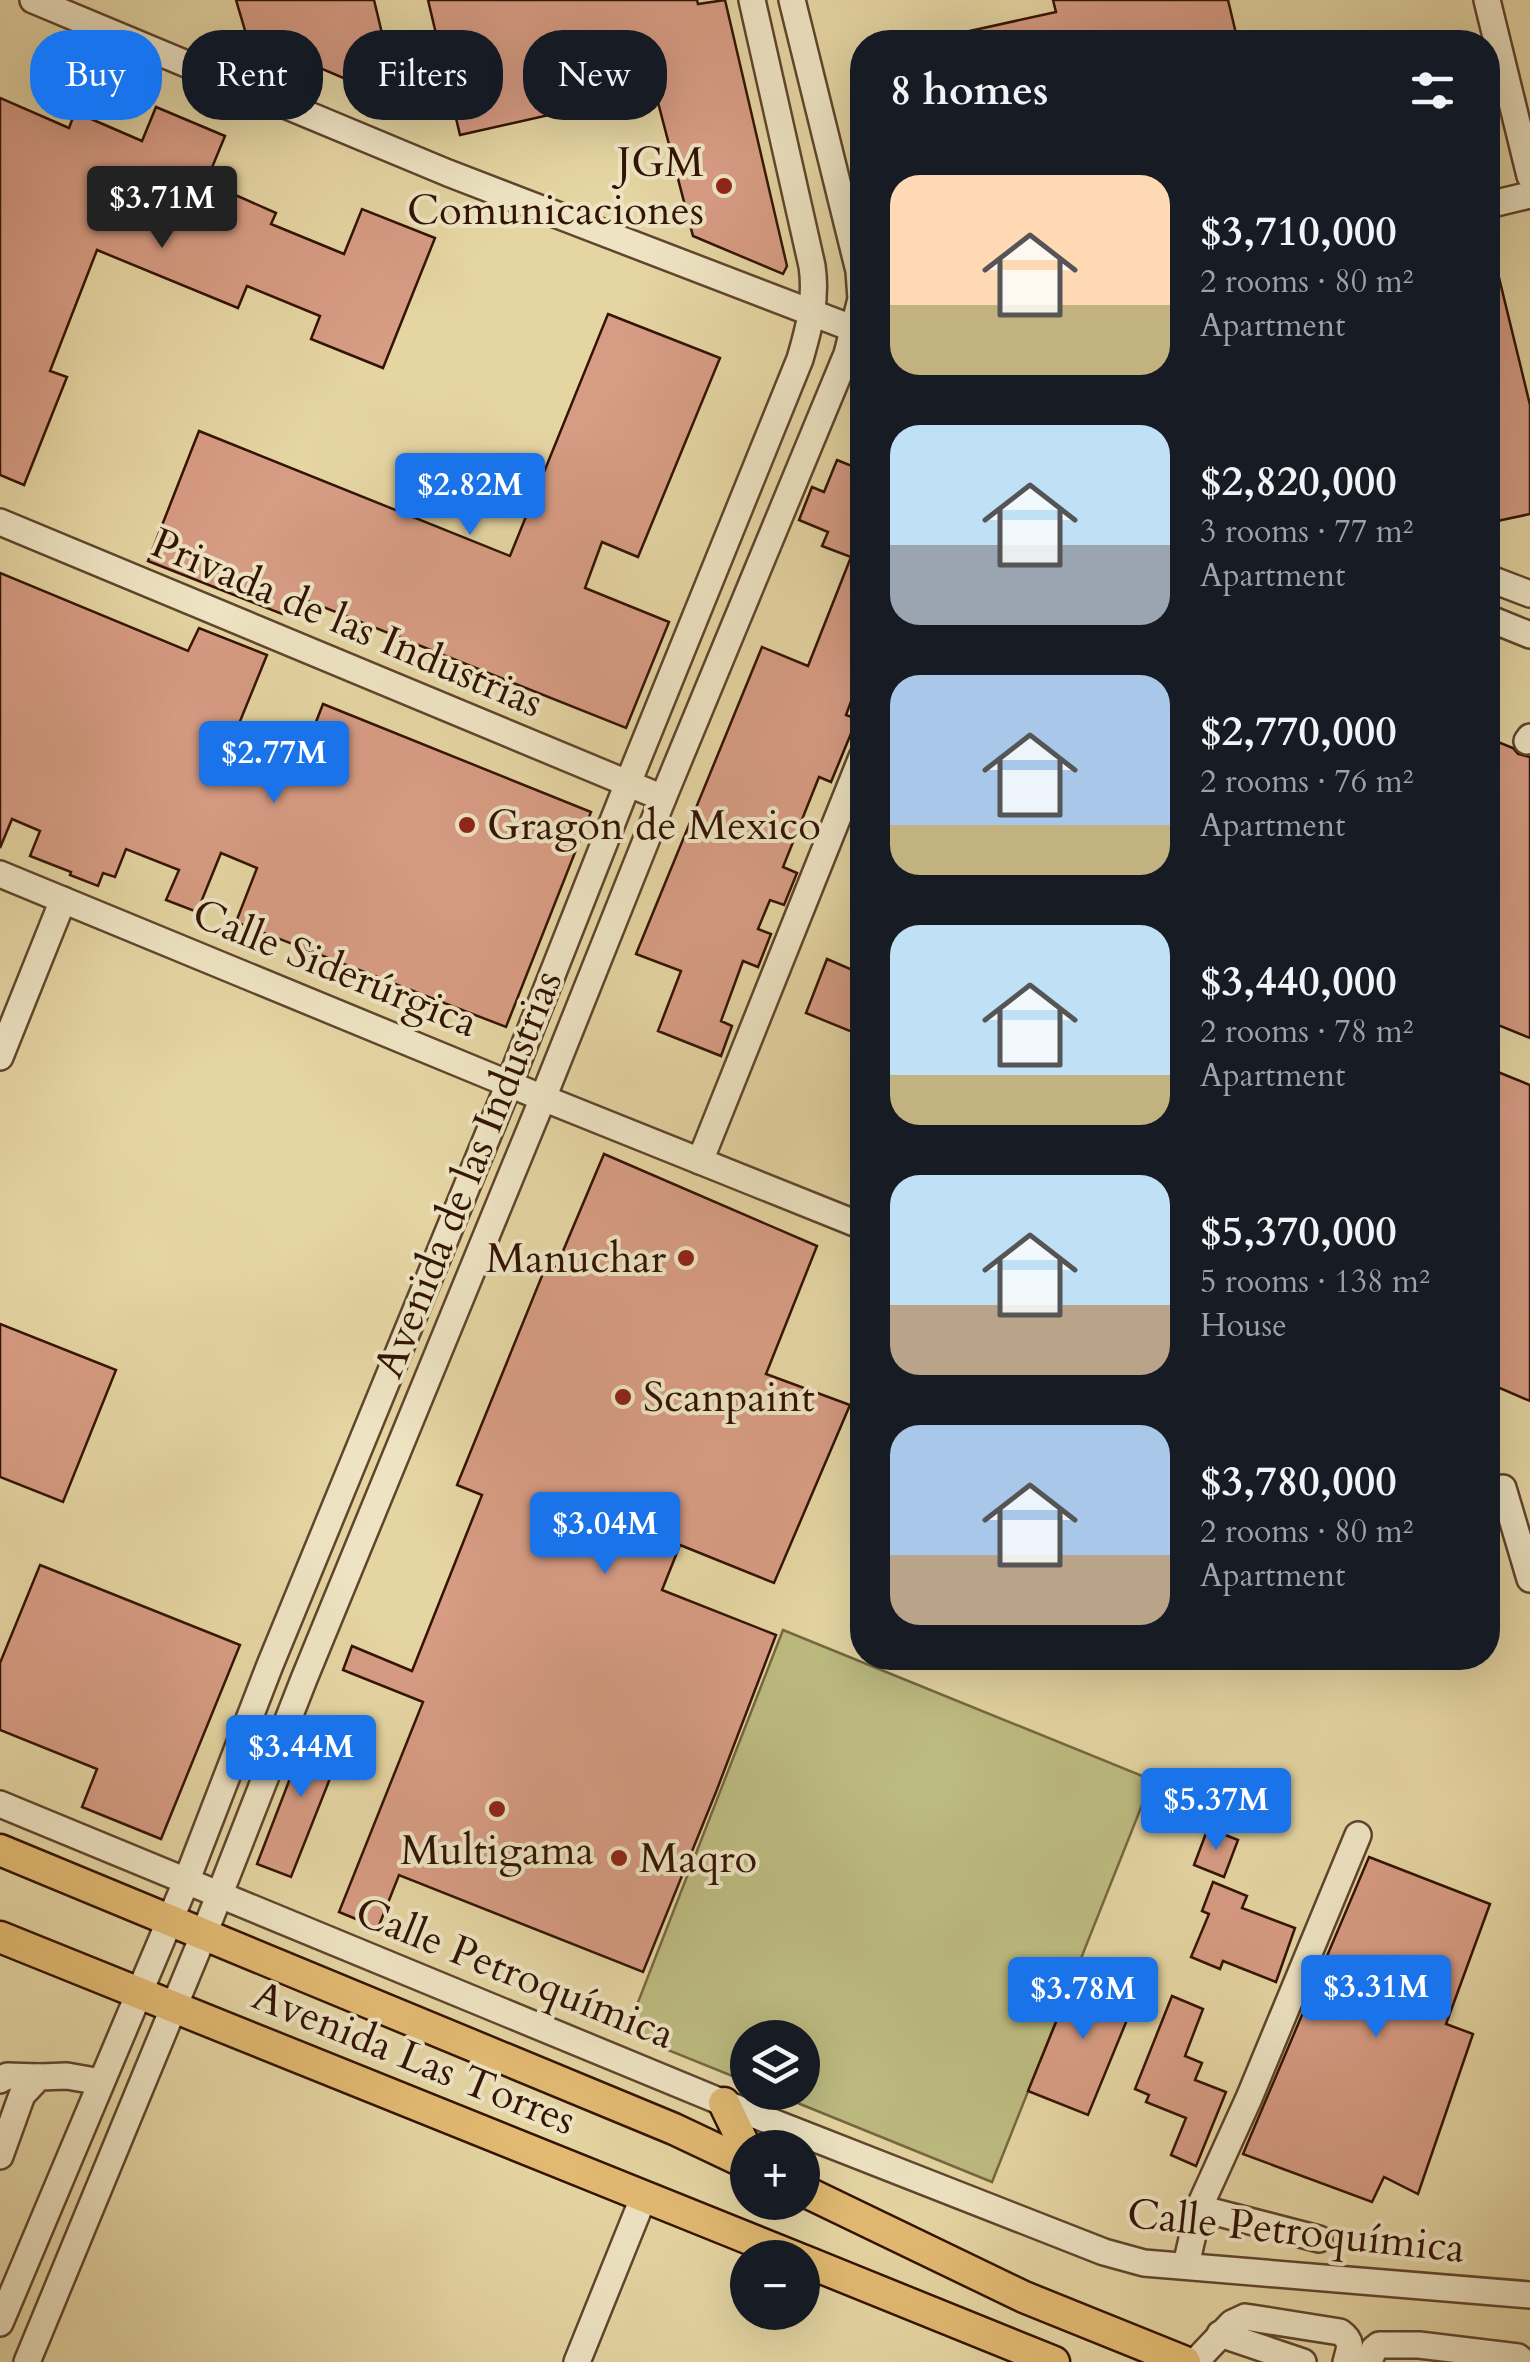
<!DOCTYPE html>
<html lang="en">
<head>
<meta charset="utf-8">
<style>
  body { margin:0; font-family:Cardo,serif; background:#242831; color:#f1f3f6; height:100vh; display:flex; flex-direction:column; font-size:38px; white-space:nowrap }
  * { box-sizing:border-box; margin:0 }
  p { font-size:32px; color:#9ea1a6 }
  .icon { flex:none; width:55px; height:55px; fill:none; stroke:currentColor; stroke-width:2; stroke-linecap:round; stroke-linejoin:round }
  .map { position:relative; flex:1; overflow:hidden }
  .sheet { position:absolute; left:850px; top:30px; width:650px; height:1640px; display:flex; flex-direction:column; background:#171b24; border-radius:40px; box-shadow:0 10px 40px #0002 }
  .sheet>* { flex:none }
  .guide { position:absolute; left:30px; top:30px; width:670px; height:90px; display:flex; gap:20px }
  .tools { position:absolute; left:730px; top:2020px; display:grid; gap:20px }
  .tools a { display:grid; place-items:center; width:90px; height:90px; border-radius:50%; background:#171b24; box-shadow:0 10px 40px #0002; font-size:50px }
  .price { position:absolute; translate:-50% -85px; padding:0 22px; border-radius:10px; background:#1a73e8; color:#fff; font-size:32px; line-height:65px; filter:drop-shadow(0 2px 5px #0008) }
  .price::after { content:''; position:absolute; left:50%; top:60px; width:30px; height:22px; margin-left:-15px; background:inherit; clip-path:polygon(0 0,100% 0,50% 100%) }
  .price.selected { background:#222; color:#fff }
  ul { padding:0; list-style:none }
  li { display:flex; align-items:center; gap:30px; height:250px; padding:0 40px }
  li span { display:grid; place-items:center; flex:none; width:280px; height:200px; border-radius:30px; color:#555 }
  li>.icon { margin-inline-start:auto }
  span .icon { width:120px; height:120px; fill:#fffc; stroke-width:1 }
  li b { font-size:42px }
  h2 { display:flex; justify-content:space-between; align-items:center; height:120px; padding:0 40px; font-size:42px }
  .tag { padding:0 35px; border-radius:40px; background:#171b24; box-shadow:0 10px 40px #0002; font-size:35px; line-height:90px }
  .tag.selected { background:#1a73e8; color:#fff }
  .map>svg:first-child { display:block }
  .green { fill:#bcbb80; stroke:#786742; stroke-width:2.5 }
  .building { fill:#d79c84; stroke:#331304; stroke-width:2.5 }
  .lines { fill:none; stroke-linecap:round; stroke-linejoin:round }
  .minor-casing { stroke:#60442c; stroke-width:30 }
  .major-casing { stroke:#331304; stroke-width:35 }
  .minor { stroke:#eee4c3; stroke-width:25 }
  .major { stroke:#e2ba72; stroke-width:30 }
  .poi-dot { fill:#8f2418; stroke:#eee4c3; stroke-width:4 }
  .labels { text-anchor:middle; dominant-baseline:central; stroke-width:8; stroke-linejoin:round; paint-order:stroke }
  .poi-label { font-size:42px; fill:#331304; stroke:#eee4c3; text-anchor:start }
  .street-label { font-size:42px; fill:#331304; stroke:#eee4c3 }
</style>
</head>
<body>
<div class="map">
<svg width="1530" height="2362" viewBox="0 0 1530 2362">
  <rect width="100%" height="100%" fill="#e5d5a3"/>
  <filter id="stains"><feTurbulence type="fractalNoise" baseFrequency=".002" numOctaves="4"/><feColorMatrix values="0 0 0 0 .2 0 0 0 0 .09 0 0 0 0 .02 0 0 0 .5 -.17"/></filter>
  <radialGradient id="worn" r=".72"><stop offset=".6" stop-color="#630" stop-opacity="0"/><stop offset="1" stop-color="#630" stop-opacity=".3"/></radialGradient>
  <polygon class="green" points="783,1630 1152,1780 992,2182 773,2093 802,2092 802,2038 748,2038 747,2082 626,2033"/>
  <g class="building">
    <polygon points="236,0 374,0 391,71 348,80 247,37"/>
    <polygon points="428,0 697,0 698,4 725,0 787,266 783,274 693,236 655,91 460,135"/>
    <polygon points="1053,0 1228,0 1238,42 948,42 947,36 1056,12"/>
    <polygon points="0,98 69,128 75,112 142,141 156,107 225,136 206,182 276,213 271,224 344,254 362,209 435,238 383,368 311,339 320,316 247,286 238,308 97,250 50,371 67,377 24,485 0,475"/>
    <polygon points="1488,253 1493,253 1530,405 1530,514 1488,523"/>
    <polygon points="608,314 720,358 638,557 602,542 585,588 669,622 626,728 291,594 282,614 148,561 199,431 510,556"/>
    <polygon points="837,460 862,470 862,672 846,715 857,719 831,782 819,777 783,867 797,873 784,905 770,900 758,929 771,934 758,967 743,961 721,1021 732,1026 721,1056 658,1031 681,971 636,954 762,647 808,666 851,557 822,546 828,532 799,520 812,487 824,492"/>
    <polygon points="0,573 188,651 199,628 267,655 234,736 300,763 323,704 591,812 506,1027 236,922 257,868 221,853 197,912 166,900 179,870 126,849 115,877 103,873 98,886 70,875 71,872 30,856 40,831 12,819 0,848"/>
    <polygon points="1488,738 1513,748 1518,754 1530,757 1530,1038 1488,1021"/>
    <polygon points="827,959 862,974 862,1036 806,1013"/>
    <polygon points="1488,1068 1530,1085 1530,1401 1488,1383"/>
    <polygon points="604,1154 817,1246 766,1374 850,1405 774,1583 680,1545 662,1590 776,1635 716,1792 643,1972 399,1875 378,1928 339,1912 423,1702 343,1670 352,1646 412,1671 482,1495 457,1485 546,1266 555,1270"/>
    <polygon points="0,1324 116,1370 63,1502 0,1477"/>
    <polygon points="40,1565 240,1645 161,1839 82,1807 97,1769 0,1730 0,1663"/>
    <polygon points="311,1724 346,1738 291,1877 257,1864"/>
    <polygon points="1208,1828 1238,1840 1224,1877 1194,1865"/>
    <polygon points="1369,1857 1490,1904 1446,2024 1473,2034 1418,2194 1384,2177 1372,2202 1243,2154"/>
    <polygon points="1213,1882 1247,1896 1242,1908 1295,1928 1276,1982 1223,1961 1220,1969 1191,1957 1209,1914 1202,1911"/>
    <polygon points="1078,1968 1138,1993 1088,2115 1028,2091"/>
    <polygon points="1172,1996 1203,2009 1185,2056 1202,2063 1195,2080 1226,2092 1196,2166 1171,2155 1186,2118 1146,2102 1149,2095 1135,2089"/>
  </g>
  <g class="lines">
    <defs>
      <g id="minor">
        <polyline points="33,0 448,173 862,332"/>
        <polyline points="1487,0 1530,176"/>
        <polyline points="1488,205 1530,195"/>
        <polyline points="0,522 663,798"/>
        <polyline points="1488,578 1530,594"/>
        <polyline points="1488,618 1530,635"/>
        <polyline points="1527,741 1530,737"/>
        <polyline points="0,874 543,1098 862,1226"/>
        <polyline points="0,1057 63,900"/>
        <polyline points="700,1161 862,757"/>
        <polyline points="1503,1488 1530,1579"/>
        <polyline points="0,1804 724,2103 1104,2252 1144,2263 1530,2295"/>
        <polyline points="0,2080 7,2076 39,2077"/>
        <polyline points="0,2156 22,2095 39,2077 67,2076 101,2082"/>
        <polyline points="1199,2208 1319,2239"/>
        <polyline points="1186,2265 1199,2208 1249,2098 1358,1835"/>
        <path d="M0,2323L186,1882L270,1665L509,1084L628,783L800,359C809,328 817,299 812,266L752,0"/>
        <polyline points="1220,2334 1303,2362"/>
        <polyline points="27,2362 204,1934 304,1679 543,1098 663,798 847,354 861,299 859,271 792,0"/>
        <polyline points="577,2362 644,2196"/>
        <path d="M1195,2362L1232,2323L1245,2317L1340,2332C1353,2341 1350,2348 1346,2362"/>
        <polyline points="1369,2362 1374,2349 1379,2345 1419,2345 1518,2357 1524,2362"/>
      </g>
      <g id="major">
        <polyline points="0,1850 674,2129 748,2164"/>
        <polyline points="0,1937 797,2258"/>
        <polyline points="724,2103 748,2153"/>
        <polyline points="802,2190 1024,2297 1185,2362"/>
        <polyline points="802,2260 1054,2362"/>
      </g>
    </defs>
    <use href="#minor" class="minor-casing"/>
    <use href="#major" class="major-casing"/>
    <use href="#minor" class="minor"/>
    <use href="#major" class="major"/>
  </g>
  <g class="poi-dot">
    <circle cx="724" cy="186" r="10"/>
    <circle cx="467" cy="825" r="10"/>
    <circle cx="686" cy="1258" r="10"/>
    <circle cx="623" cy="1397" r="10"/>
    <circle cx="497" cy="1809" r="10"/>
    <circle cx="619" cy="1858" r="10"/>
  </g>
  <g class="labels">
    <g class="poi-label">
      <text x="704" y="162" text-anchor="end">JGM<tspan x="704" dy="48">Comunicaciones</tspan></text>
      <text x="487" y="825">Gragon de Mexico</text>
      <text x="666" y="1258" text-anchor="end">Manuchar</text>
      <text x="643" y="1397">Scanpaint</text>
      <text x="497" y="1850" text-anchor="middle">Multigama</text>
      <text x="639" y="1858">Maqro</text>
    </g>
    <g class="street-label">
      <text transform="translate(347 623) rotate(23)">Privada de las Industrias</text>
      <text transform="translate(335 968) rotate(22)">Calle Siderúrgica</text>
      <text transform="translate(468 1174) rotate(-68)">Avenida de las Industrias</text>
      <text transform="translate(515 1973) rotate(22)">Calle Petroquímica</text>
      <text transform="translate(414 2058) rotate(22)">Avenida Las Torres</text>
      <text transform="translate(1296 2231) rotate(6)">Calle Petroquímica</text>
    </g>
  </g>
  <rect width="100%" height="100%" filter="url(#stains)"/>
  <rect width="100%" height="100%" fill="url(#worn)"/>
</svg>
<div class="tools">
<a><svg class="icon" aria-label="layers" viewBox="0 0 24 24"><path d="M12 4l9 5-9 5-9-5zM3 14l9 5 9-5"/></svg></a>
<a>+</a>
<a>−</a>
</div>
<b class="price selected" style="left:162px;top:251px">$3.71M</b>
<b class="price" style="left:470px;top:538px">$2.82M</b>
<b class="price" style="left:274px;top:806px">$2.77M</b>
<b class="price" style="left:605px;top:1577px">$3.04M</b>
<b class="price" style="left:301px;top:1800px">$3.44M</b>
<b class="price" style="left:1216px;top:1853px">$5.37M</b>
<b class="price" style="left:1376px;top:2040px">$3.31M</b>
<b class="price" style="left:1083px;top:2042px">$3.78M</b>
<div class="guide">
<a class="tag selected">Buy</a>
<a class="tag">Rent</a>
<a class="tag">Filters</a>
<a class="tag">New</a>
</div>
<section class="sheet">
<h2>8 homes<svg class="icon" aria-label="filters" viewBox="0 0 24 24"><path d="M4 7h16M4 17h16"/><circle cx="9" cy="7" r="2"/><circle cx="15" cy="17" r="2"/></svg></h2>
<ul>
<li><span style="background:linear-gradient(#ffd9b3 65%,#c2b280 0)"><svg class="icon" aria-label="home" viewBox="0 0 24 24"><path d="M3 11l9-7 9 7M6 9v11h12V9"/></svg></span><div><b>$3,710,000</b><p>2 rooms · 80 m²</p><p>Apartment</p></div></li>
<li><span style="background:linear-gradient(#bfe0f5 60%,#9aa5b1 0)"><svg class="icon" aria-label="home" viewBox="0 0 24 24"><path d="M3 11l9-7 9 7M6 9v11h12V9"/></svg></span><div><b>$2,820,000</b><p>3 rooms · 77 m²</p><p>Apartment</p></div></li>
<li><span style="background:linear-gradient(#a9c7e8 75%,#c2b280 0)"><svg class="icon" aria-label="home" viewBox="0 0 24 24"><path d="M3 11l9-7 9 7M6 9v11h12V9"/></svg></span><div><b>$2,770,000</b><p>2 rooms · 76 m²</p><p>Apartment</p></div></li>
<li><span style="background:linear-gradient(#bfe0f5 75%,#c2b280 0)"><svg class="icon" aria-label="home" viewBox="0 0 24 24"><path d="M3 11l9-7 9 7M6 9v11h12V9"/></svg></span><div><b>$3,440,000</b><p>2 rooms · 78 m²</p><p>Apartment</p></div></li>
<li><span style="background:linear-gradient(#bfe0f5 65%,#b9a48a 0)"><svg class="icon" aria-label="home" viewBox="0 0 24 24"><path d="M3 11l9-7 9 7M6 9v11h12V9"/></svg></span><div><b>$5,370,000</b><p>5 rooms · 138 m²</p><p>House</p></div></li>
<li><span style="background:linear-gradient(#a9c7e8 65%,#b9a48a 0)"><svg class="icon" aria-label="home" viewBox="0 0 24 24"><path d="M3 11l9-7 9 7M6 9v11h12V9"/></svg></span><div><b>$3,780,000</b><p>2 rooms · 80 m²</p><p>Apartment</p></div></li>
</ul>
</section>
</div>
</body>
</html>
